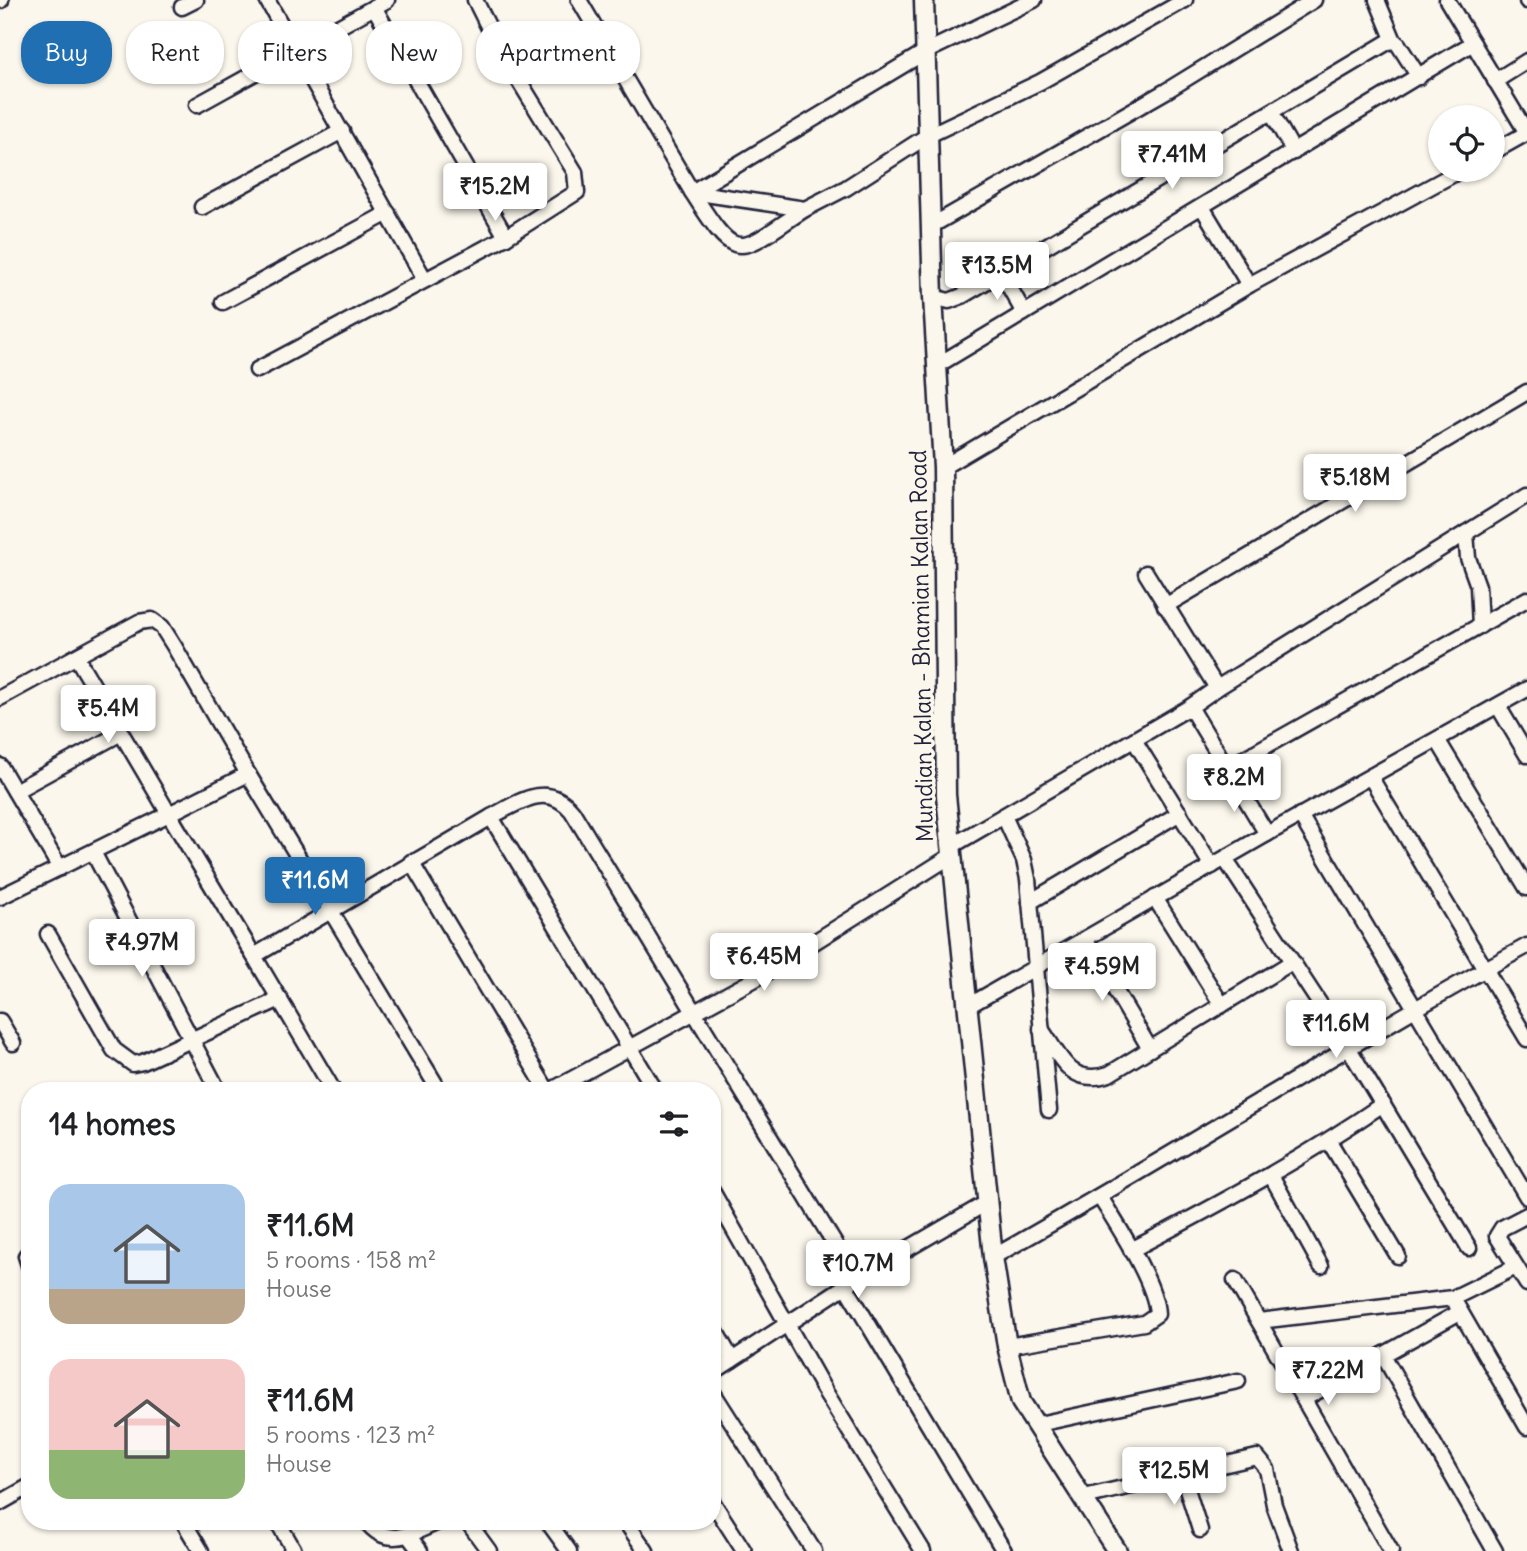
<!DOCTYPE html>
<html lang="en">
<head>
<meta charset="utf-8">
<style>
  body { margin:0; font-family:Delius,sans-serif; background:#f2f2f2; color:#202124; height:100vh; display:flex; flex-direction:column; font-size:26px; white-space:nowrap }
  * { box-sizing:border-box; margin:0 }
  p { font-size:23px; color:#757577 }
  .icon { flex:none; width:38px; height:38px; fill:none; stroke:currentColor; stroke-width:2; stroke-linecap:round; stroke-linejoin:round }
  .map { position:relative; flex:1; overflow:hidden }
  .drawer { position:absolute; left:21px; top:1082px; width:700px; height:448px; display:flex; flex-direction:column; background:#fff; border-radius:28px; box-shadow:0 2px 5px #0004 }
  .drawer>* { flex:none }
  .guide { position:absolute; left:21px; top:21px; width:700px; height:63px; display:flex; gap:14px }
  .controls { position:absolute; left:1428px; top:105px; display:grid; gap:14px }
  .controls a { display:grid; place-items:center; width:77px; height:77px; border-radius:50%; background:#fff; box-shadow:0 2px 5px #0004; font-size:35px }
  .price { position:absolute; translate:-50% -60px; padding:0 16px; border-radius:7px; background:#fff; color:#222; font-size:23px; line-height:46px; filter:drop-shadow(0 2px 4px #0008) }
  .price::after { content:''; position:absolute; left:50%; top:42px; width:21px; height:16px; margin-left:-10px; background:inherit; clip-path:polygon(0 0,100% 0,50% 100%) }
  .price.on { background:#1f6fb2; color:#fff }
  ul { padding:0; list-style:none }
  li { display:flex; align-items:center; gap:21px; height:175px; padding:0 28px }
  li span { display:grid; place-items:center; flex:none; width:196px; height:140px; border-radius:21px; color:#555 }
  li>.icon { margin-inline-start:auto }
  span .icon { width:84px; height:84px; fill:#fffc; stroke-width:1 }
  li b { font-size:30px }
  h2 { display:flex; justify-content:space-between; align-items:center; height:84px; padding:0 28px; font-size:30px }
  .pill { padding:0 24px; border-radius:28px; background:#fff; box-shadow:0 2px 5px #0004; font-size:24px; line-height:63px }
  .pill.on { background:#1f6fb2; color:#fff }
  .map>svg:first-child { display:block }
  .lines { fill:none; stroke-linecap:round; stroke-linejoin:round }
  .minor-casing { stroke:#22223b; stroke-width:19 }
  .tertiary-casing { stroke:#22223b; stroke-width:23 }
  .minor { stroke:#fbf7ec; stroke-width:14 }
  .tertiary { stroke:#fbf7ec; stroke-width:18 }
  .labels { text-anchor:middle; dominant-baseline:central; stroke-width:7; stroke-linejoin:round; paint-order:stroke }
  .street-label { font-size:23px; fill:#22223b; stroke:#fbf7ec }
</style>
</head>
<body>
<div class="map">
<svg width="1527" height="1551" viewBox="0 0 1527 1551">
  <rect width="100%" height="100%" fill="#fbf7ec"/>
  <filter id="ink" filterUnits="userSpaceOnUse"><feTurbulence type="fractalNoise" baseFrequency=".0143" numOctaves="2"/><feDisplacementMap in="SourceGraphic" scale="14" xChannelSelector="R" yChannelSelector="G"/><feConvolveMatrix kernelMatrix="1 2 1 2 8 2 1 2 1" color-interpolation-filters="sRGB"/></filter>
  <g filter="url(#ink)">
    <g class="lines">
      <defs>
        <g id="minor">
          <polyline points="267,0 425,280"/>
          <polyline points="579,0 692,192 805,209 846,188 927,136 1040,82 1185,0"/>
          <polyline points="1377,0 1394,41"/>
          <polyline points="1447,0 1527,133 1493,152"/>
          <polyline points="1527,0 1527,1"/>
          <polyline points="0,1 1,0"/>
          <polyline points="182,7 196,0"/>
          <polyline points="374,7 506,237"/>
          <polyline points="1495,81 1527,61"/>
          <polyline points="197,105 387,0"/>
          <polyline points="1271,112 1294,152"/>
          <polyline points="202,207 342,131"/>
          <polyline points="1202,207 1249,285"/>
          <path d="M805,209C736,254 739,266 692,192L925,52L1034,0"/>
          <polyline points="931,226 1166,91 1314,0"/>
          <polyline points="1001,272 1024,313"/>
          <polyline points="933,297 949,301 962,296 1388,42 1394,41 1398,44 1419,77"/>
          <polyline points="223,302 388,213"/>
          <polyline points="936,366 1473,43"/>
          <polyline points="257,370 506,237 577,192 575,172 499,48 475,0"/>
          <polyline points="943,467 1249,285 1461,170"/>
          <polyline points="1466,533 1468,558 1478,586 1480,626"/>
          <polyline points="1146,573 1217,688 1190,707"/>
          <polyline points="1165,606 1527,392"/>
          <polyline points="77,658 169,814 248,774 439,1090"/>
          <polyline points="1217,688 1527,495"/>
          <polyline points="0,698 139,622 152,620 162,627 174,646 248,774"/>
          <polyline points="1498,706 1527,755"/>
          <polyline points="1134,740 1212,866"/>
          <polyline points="1438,741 1527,888"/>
          <polyline points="0,766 60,868"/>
          <polyline points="1227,768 1527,599"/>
          <polyline points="1371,778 1527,1039"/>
          <polyline points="15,791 121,733"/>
          <polyline points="1300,815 1527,1197"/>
          <polyline points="1004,816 1024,860 1028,879 1049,1110"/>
          <path d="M491,817C519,802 547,781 572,811L856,1279"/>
          <polyline points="950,847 1190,707 1267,834 1527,689"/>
          <polyline points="93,852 218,1090"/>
          <polyline points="1225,859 1348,1047 1469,1248"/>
          <polyline points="411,862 547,1090"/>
          <polyline points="0,897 169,814 254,956 491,817 655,1090"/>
          <polyline points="1155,898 1222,1005"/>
          <polyline points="1030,902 1180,813"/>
          <polyline points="48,934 114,1050 133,1064 143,1062 280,999"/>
          <polyline points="1085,939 1150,1049"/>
          <polyline points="254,956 333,1090"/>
          <polyline points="970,1005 1267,834"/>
          <polyline points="0,1021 13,1043"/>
          <path d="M1041,1029C1061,1057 1070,1087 1109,1074L1292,962"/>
          <polyline points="552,1090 757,978 951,856"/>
          <polyline points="1329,1141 1398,1256"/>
          <polyline points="1271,1175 1321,1266"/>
          <polyline points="712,1191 823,1388 923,1551"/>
          <polyline points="1527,1215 1502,1228 1497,1236 1527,1284"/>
          <path d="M1131,1250C1218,1205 1303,1159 1383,1104"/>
          <polyline points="30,1251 26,1256 30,1268"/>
          <path d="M993,1257C1173,1156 1346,1045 1527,946"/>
          <polyline points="1235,1280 1391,1551"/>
          <polyline points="846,1287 1004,1551"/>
          <polyline points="1456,1304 1527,1427"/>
          <polyline points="1259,1321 1453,1298 1516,1267"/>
          <polyline points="712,1325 732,1360"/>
          <path d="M1007,1346L1144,1323L1157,1314C1156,1283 1117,1225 1100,1197"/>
          <polyline points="1383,1355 1495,1551"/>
          <polyline points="712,1373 856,1279 988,1202"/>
          <polyline points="712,1391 814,1551"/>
          <polyline points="1304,1399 1460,1312"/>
          <polyline points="1034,1425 1238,1381"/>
          <polyline points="1182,1473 1200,1530"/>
          <polyline points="1084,1497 1257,1457 1267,1469 1274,1505 1291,1551"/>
          <polyline points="712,1501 744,1551"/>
          <polyline points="0,1503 30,1486"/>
          <polyline points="183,1521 201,1551"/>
          <polyline points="277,1521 294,1550 291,1551"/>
          <path d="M366,1521C387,1550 413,1533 440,1521"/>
          <polyline points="467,1521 489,1551"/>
          <polyline points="625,1521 646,1551"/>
          <polyline points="548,1522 569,1551"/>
          <polyline points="408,1535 420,1551"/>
        </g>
        <polyline id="tertiary" points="924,0 933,297 943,467 946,795 993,1257 1007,1346 1021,1402 1117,1551"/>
      </defs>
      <use href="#minor" class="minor-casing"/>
      <use href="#tertiary" class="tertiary-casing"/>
      <use href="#minor" class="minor"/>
      <use href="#tertiary" class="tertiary"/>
    </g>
  </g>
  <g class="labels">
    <g class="street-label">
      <text transform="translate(921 646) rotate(-91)">Mundian Kalan - Bhamian Kalan Road</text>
    </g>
  </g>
</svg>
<div class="controls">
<a><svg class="icon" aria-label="locate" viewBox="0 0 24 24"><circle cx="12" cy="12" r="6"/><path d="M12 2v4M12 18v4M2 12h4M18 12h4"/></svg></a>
</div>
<b class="price" style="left:1172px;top:191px">₹7.41M</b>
<b class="price" style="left:495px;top:223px">₹15.2M</b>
<b class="price" style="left:997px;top:302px">₹13.5M</b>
<b class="price" style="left:1355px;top:514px">₹5.18M</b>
<b class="price" style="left:108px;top:745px">₹5.4M</b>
<b class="price" style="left:1234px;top:814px">₹8.2M</b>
<b class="price on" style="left:315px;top:917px">₹11.6M</b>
<b class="price" style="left:142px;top:979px">₹4.97M</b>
<b class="price" style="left:764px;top:993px">₹6.45M</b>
<b class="price" style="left:1102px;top:1003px">₹4.59M</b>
<b class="price" style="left:1336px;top:1060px">₹11.6M</b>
<b class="price" style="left:858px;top:1300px">₹10.7M</b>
<b class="price" style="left:1328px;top:1407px">₹7.22M</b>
<b class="price" style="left:1174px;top:1507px">₹12.5M</b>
<div class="guide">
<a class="pill on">Buy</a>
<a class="pill">Rent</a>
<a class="pill">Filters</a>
<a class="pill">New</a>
<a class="pill">Apartment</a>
</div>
<section class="drawer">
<h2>14 homes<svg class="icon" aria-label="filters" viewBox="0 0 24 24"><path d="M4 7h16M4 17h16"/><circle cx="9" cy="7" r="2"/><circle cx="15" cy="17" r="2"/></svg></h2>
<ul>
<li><span style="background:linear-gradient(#a9c7e8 75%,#b9a48a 0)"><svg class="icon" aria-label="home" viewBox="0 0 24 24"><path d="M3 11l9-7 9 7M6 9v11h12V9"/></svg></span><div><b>₹11.6M</b><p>5 rooms · 158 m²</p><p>House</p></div></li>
<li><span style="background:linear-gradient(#f6c9c9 65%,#8fb573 0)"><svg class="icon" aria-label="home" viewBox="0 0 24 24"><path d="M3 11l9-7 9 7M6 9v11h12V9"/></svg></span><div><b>₹11.6M</b><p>5 rooms · 123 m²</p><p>House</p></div></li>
</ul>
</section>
</div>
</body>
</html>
